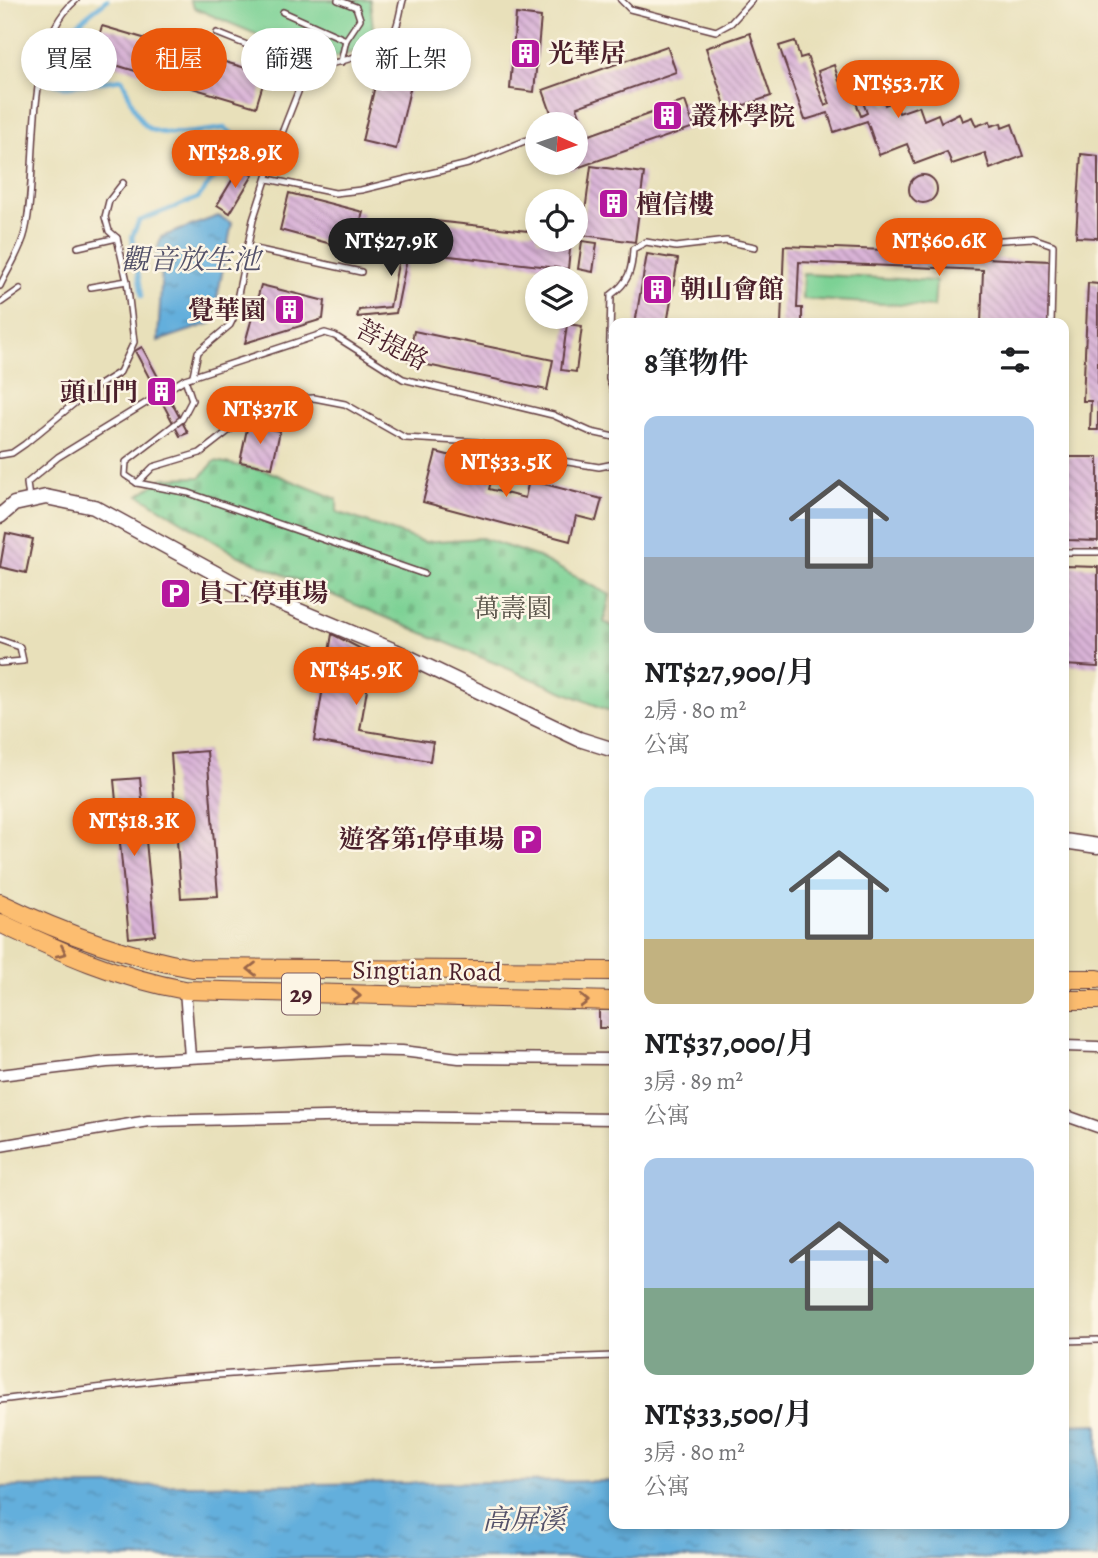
<!DOCTYPE html>
<html lang="zh-TW">
<head>
<meta charset="utf-8">
<style>
  body { margin:0; font-family:Alegreya,"Noto Serif TC",serif; background:#f2f2f2; color:#202124; height:100vh; display:flex; flex-direction:column; font-size:26px; white-space:nowrap }
  * { box-sizing:border-box; margin:0 }
  p { font-size:23px; color:#757577 }
  .icon { flex:none; width:38px; height:38px; fill:none; stroke:currentColor; stroke-width:2; stroke-linecap:round; stroke-linejoin:round }
  .map { position:relative; flex:1; overflow:hidden }
  .details { position:absolute; left:609px; top:318px; width:460px; height:1211px; display:flex; flex-direction:column; background:#fff; border-radius:14px; box-shadow:0 4px 10px #0003 }
  .details>* { flex:none }
  .banner { position:absolute; left:21px; top:28px; width:483px; height:63px; display:flex; gap:14px }
  .needle { width:46px; rotate:93deg }
  .fabs { position:absolute; left:525px; top:112px; display:grid; gap:14px }
  .fabs a { display:grid; place-items:center; width:63px; height:63px; border-radius:50%; background:#fff; box-shadow:0 4px 10px #0003; font-size:35px }
  .price { position:absolute; translate:-50% -60px; padding:0 16px; border-radius:24px; background:#ea580c; color:#fff; font-size:23px; line-height:46px; filter:drop-shadow(0 2px 4px #0008) }
  .price::after { content:''; position:absolute; left:50%; top:42px; width:21px; height:16px; margin-left:-10px; background:inherit; clip-path:polygon(0 0,100% 0,50% 100%) }
  .price.active { background:#222; color:#fff }
  ul { padding:0; list-style:none }
  li { display:grid; align-content:center; gap:14px; height:371px; padding:0 35px }
  li span { display:grid; place-items:center; height:217px; border-radius:14px; color:#555 }
  li>.icon { margin-inline-start:auto }
  span .icon { width:126px; height:126px; fill:#fffc; stroke-width:1 }
  li b { font-size:30px }
  h2 { display:flex; justify-content:space-between; align-items:center; height:84px; padding:0 35px; font-size:30px }
  .tag { padding:0 24px; border-radius:32px; background:#fff; box-shadow:0 4px 10px #0003; font-size:24px; line-height:63px }
  .tag.active { background:#ea580c; color:#fff }
  .map>svg:first-child { display:block }
  .grass { fill:#7cd194; stroke:#637860; stroke-width:2 }
  .cemetery { fill:url(#cemetery-stones); stroke:#637860; stroke-width:2 }
  .water { fill:url(#water-ripples); stroke:#566784; stroke-width:2 }
  .lines { fill:none; stroke-linecap:round; stroke-linejoin:round }
  .stream { stroke:#63afdc; stroke-width:4.5 }
  .building { fill:url(#building-back-hatch) }
  .service-casing { stroke:#623c40; stroke-width:8 }
  .minor-casing { stroke:#623c40; stroke-width:13 }
  .tertiary-casing { stroke:#623c40; stroke-width:17 }
  .primary-casing { stroke:#623c40; stroke-width:20 }
  .service { stroke:#fff; stroke-width:5 }
  .minor { stroke:#fff; stroke-width:10 }
  .tertiary { stroke:#fff; stroke-width:14 }
  .primary { stroke:#fcbd6f; stroke-width:18 }
  .oneway { stroke:#9a664a }
  .labels { text-anchor:middle; dominant-baseline:central; stroke-width:5; stroke-linejoin:round; paint-order:stroke }
  .shield { fill:#fcf5e5; stroke:#7f5f63; stroke-width:2 }
  .shield-label { font-size:24px; font-weight:bold; fill:#4a1f2b }
  .poi-label { font-size:26px; font-weight:bold; fill:#4a1f2b; stroke:#fcf5e5; text-anchor:start }
  .street-label { font-size:26px; fill:#4a1f2b; stroke:#fcf5e5 }
  .park-label { font-size:26px; fill:#59544a; stroke:#fcf5e5 }
  .water-label { font-size:28px; font-style:italic; fill:#535169; stroke:#fcf5e5 }
</style>
</head>
<body>
<div class="map">
<svg width="1098" height="1558" viewBox="0 0 1098 1558">
  <defs>
    <pattern id="cemetery-stones" width="16" height="16" patternUnits="userSpaceOnUse" patternTransform="scale(1.75)"><rect width="16" height="16" fill="#7cd194"/><path d="M2 7V4a2 2 0 0 1 4 0v3zM10 15v-3a2 2 0 0 1 4 0v3z" fill="#6db380"/></pattern>
    <pattern id="water-ripples" width="26" height="14" patternUnits="userSpaceOnUse" patternTransform="scale(1.75)"><rect width="26" height="14" fill="#63afdc"/><path d="M2 4q2-2 4 0t4 0M15 11q2-2 4 0t4 0" fill="none" stroke="#548eb3"/></pattern>
    <pattern id="building-back-hatch" width="6" height="6" patternUnits="userSpaceOnUse" patternTransform="scale(1.75)"><rect width="6" height="6" fill="#d9b3d7"/><path d="M-1 5l2 2M0 0l6 6M5-1l2 2" fill="none" stroke="#b291af"/></pattern>
  </defs>
  <rect width="100%" height="100%" fill="#fcf5e5"/>
  <filter id="ink" filterUnits="userSpaceOnUse"><feTurbulence type="fractalNoise" baseFrequency=".0143" numOctaves="2"/><feDisplacementMap in="SourceGraphic" scale="14" xChannelSelector="R" yChannelSelector="G"/><feConvolveMatrix kernelMatrix="1 2 1 2 8 2 1 2 1" color-interpolation-filters="sRGB"/></filter>
  <filter id="wash" filterUnits="userSpaceOnUse"><feTurbulence type="fractalNoise" baseFrequency=".00686" numOctaves="4" result="noise"/><feDisplacementMap in="SourceGraphic" scale="28" xChannelSelector="R" yChannelSelector="G"/><feGaussianBlur stdDeviation="1.57" result="paint"/><feColorMatrix in="noise" values="0 0 0 0 0 0 0 0 0 0 0 0 0 0 0 0 0 1.4 0 .05"/><feComposite in="paint" operator="in"/></filter>
  <g filter="url(#wash)">
    <rect width="100%" height="100%" fill="#e8e0ba"/>
    <g class="grass">
      <polygon points="190,0 370,0 373,28 365,42 351,53 320,61 194,8"/>
      <polygon points="803,274 936,281 934,307 802,299"/>
    </g>
    <polygon class="cemetery" points="215,461 270,472 337,499 337,512 424,542 482,538 538,557 610,595 604,622 614,627 614,713 237,555 139,495 164,478 201,477"/>
    <g class="water">
      <polygon points="218,216 232,223 212,323 158,341 162,268 156,254 161,237"/>
      <polygon points="1098,1424 1098,1558 0,1558 0,1487 614,1481 614,1524 1064,1524 1064,1425"/>
    </g>
    <g class="lines">
      <path class="stream" d="M107,0C83,19 39,47 55,84L64,87L122,79C129,93 134,113 144,124C158,141 206,130 225,128L242,141L198,198L139,221L132,237L142,296"/>
    </g>
    <g id="blocks">
      <g class="building">
        <polygon points="516,14 541,17 534,92 510,89"/>
        <polygon points="102,26 266,74 256,107 92,58"/>
        <polygon points="750,33 771,96 727,111 706,48"/>
        <polygon points="795,41 800,58 807,56 825,106 830,104 818,71 834,65 839,81 847,78 861,116 867,113 861,97 880,90 885,105 895,101 899,113 919,106 924,120 938,114 941,122 959,113 962,121 972,117 976,126 990,121 991,126 1001,123 1002,128 1012,124 1023,156 990,169 985,153 952,164 947,152 915,164 907,144 879,155 867,121 834,132 828,113 805,120 779,46"/>
        <polygon points="385,43 419,51 396,149 362,141"/>
        <polygon points="667,46 676,72 577,107 587,136 685,101 694,127 571,170 569,163 576,163 576,124 555,124 543,90"/>
        <polygon points="1081,154 1098,156 1098,238 1076,237"/>
        <polygon points="591,166 644,173 635,242 582,235"/>
        <polygon points="240,167 253,175 230,213 217,205"/>
        <circle cx="923" cy="189" r="14"/>
        <polygon points="289,193 363,212 353,250 280,230"/>
        <polygon points="435,221 537,232 537,240 571,240 568,269 431,254"/>
        <polygon points="374,232 409,249 396,313 357,317 359,310 390,307 400,253 373,239"/>
        <polygon points="910,239 965,243 964,257 1050,261 1048,324 981,324 983,270 799,262 797,308 802,308 802,324 781,324 784,246 909,251"/>
        <polygon points="582,241 597,243 593,272 578,269"/>
        <polygon points="647,254 678,259 667,324 635,324"/>
        <polygon points="1088,283 1098,284 1098,430 1090,430 1091,401 1083,401"/>
        <polygon points="261,285 325,301 323,319 245,343"/>
        <polygon points="567,324 582,326 576,372 561,370"/>
        <polygon points="414,331 553,360 547,390 408,361"/>
        <polygon points="142,347 188,433 180,436 135,351"/>
        <polygon points="248,424 280,431 272,468 240,462"/>
        <polygon points="436,452 495,467 489,489 525,498 529,480 602,499 596,521 576,516 570,541 423,502"/>
        <polygon points="1068,457 1098,457 1098,541 1067,540"/>
        <polygon points="6,533 33,539 26,573 0,567"/>
        <polygon points="1064,566 1098,567 1098,667 1064,665"/>
        <polygon points="332,634 373,655 360,730 433,742 430,761 314,741"/>
        <polygon points="207,751 218,896 181,898 171,754"/>
        <polygon points="140,778 155,935 129,938 114,780"/>
        <rect x="599" y="1010" width="15" height="18"/>
      </g>
    </g>
  </g>
  <g filter="url(#ink)">
    <use href="#blocks" fill-opacity="0" stroke="#623c40" stroke-width="2"/>
    <g class="lines">
      <defs>
        <g id="service">
          <polyline points="338,0 356,7 360,19 346,40"/>
          <polyline points="621,0 630,9 716,31 731,23 752,0"/>
          <polyline points="283,12 346,40 341,62"/>
          <polyline points="217,33 307,69"/>
          <polyline points="268,179 335,193 361,190 468,164 537,136"/>
          <polyline points="971,242 1033,238 1053,245 1051,324"/>
          <polyline points="78,247 117,238"/>
          <polyline points="246,247 361,272"/>
          <path d="M0,286C8,269 21,250 25,232C40,168 21,46 76,0"/>
          <polyline points="91,287 127,281"/>
          <polyline points="0,303 20,289"/>
          <path d="M193,375L198,352L230,325L233,319L253,220L278,143L307,69C331,64 380,55 394,32C399,24 400,10 403,0"/>
          <polyline points="185,379 192,400 182,419 126,462 125,475 137,483 153,467 200,453 249,415 296,399 314,398 345,404 405,438 476,442 531,456 599,467 614,464"/>
          <path d="M614,392L609,379L611,295C629,282 632,270 633,249L646,242L676,247L726,241L755,247"/>
          <polyline points="0,455 12,453 25,444 88,392 120,372 134,342 127,281 117,238 109,231 105,217 109,201 123,183"/>
          <polyline points="137,483 189,493 424,574"/>
          <polyline points="29,498 27,483 58,457 185,379 325,333 335,336 403,379 553,415 591,432 614,437"/>
          <polyline points="1064,552 1098,552"/>
          <polyline points="0,640 20,647 23,661 0,663"/>
          <polyline points="1064,1341 1098,1340"/>
          <polyline points="0,1400 175,1378 363,1365 614,1356"/>
        </g>
        <g id="minor">
          <polyline points="185,990 190,1057"/>
          <polyline points="1064,1046 1098,1047"/>
          <polyline points="0,1075 107,1062 351,1050 402,1051 459,1058 614,1059"/>
          <polyline points="1064,1115 1098,1127"/>
          <polyline points="0,1146 148,1121 369,1116 614,1119"/>
        </g>
        <g id="tertiary">
          <polyline points="0,516 14,504 46,497 94,507 237,585 395,651 579,739 614,750"/>
          <polyline points="1064,841 1098,846"/>
        </g>
        <g id="primary">
          <path d="M0,903C62,933 124,956 192,968L614,971"/>
          <path d="M0,923C61,952 118,978 185,990L614,1001"/>
          <polyline points="1064,979 1098,979"/>
          <polyline points="1064,1000 1098,1000"/>
        </g>
      </defs>
      <use href="#service" class="service-casing"/>
      <use href="#minor" class="minor-casing"/>
      <use href="#tertiary" class="tertiary-casing"/>
      <use href="#primary" class="primary-casing"/>
      <use href="#service" class="service"/>
      <use href="#minor" class="minor"/>
      <use href="#tertiary" class="tertiary"/>
      <use href="#primary" class="primary"/>
    </g>
    <defs><path id="oneway-chevron" d="M-2-3.5L2.5 0L-2 3.5" fill="none" stroke-width="1.6" stroke-linecap="round" stroke-linejoin="round" transform="scale(1.75)"/></defs>
    <g class="oneway">
      <use href="#oneway-chevron" transform="translate(62 952) rotate(25)"/>
      <use href="#oneway-chevron" transform="translate(252 969) rotate(-180)"/>
      <use href="#oneway-chevron" transform="translate(356 996) rotate(1)"/>
      <use href="#oneway-chevron" transform="translate(584 1001) rotate(1)"/>
    </g>
  </g>
  <defs>
    <symbol id="building-square" viewBox="-11 -11 22 22"><rect x="-9" y="-9" width="18" height="18" rx="4" fill="#b5179e" stroke="#fcf5e5"/><path d="M-4-6H4V6H1V3H-1V6H-4ZM-2.5-4.3h1.7v1.8h-1.7ZM.8-4.3h1.7v1.8H.8ZM-2.5-1h1.7V.8h-1.7ZM.8-1h1.7V.8H.8Z" fill="#fff"/></symbol>
    <symbol id="parking-square" viewBox="-11 -11 22 22"><rect x="-9" y="-9" width="18" height="18" rx="4" fill="#b5179e" stroke="#fcf5e5"/><path d="M-3.5-5.5H1a3.5 3.5 0 0 1 0 7H-1V5.5H-3.5ZM-1-3.4V-.6H.8a1.4 1.4 0 0 0 0-2.8Z" fill="#fff"/></symbol>
  </defs>
  <g fill-rule="evenodd">
    <use href="#building-square" x="508" y="36" width="35" height="35"/>
    <use href="#building-square" x="650" y="98" width="35" height="35"/>
    <use href="#building-square" x="596" y="186" width="35" height="35"/>
    <use href="#building-square" x="640" y="272" width="35" height="35"/>
    <use href="#building-square" x="272" y="292" width="35" height="35"/>
    <use href="#building-square" x="144" y="374" width="35" height="35"/>
    <use href="#parking-square" x="158" y="576" width="35" height="35"/>
    <use href="#parking-square" x="510" y="822" width="35" height="35"/>
  </g>
  <g class="labels">
    <rect class="shield" x="282" y="973.5" width="38" height="41" rx="5"/>
    <g class="shield-label">
      <text x="301" y="994">29</text>
    </g>
    <g class="poi-label">
      <text x="548" y="53">光華居</text>
      <text x="691" y="116">叢林學院</text>
      <text x="636" y="204">檀信樓</text>
      <text x="680" y="289">朝山會館</text>
      <text x="266" y="310" text-anchor="end">覺華園</text>
      <text x="138" y="392" text-anchor="end">頭山門</text>
      <text x="198" y="593">員工停車場</text>
      <text x="504" y="839" text-anchor="end">遊客第1停車場</text>
    </g>
    <g class="street-label">
      <text transform="translate(392 345) rotate(28)">菩提路</text>
      <text transform="translate(427 971) rotate(1)">Singtian Road</text>
    </g>
    <g class="park-label">
      <text x="513" y="608">萬壽園</text>
    </g>
    <g class="water-label">
      <text x="191" y="260">觀音放生池</text>
      <text x="524" y="1520">高屏溪</text>
    </g>
  </g>
</svg>
<div class="fabs">
<a><svg class="needle" viewBox="-14 -14 28 28"><path d="M0-13l5 13h-10z" fill="#e53935"/><path d="M0 13l5-13h-10z" fill="#757577"/></svg></a>
<a><svg class="icon" aria-label="locate" viewBox="0 0 24 24"><circle cx="12" cy="12" r="6"/><path d="M12 2v4M12 18v4M2 12h4M18 12h4"/></svg></a>
<a><svg class="icon" aria-label="layers" viewBox="0 0 24 24"><path d="M12 4l9 5-9 5-9-5zM3 14l9 5 9-5"/></svg></a>
</div>
<b class="price" style="left:898px;top:120px">NT$53.7K</b>
<b class="price" style="left:235px;top:190px">NT$28.9K</b>
<b class="price active" style="left:391px;top:278px">NT$27.9K</b>
<b class="price" style="left:939px;top:278px">NT$60.6K</b>
<b class="price" style="left:260px;top:446px">NT$37K</b>
<b class="price" style="left:506px;top:499px">NT$33.5K</b>
<b class="price" style="left:356px;top:707px">NT$45.9K</b>
<b class="price" style="left:134px;top:858px">NT$18.3K</b>
<div class="banner">
<a class="tag">買屋</a>
<a class="tag active">租屋</a>
<a class="tag">篩選</a>
<a class="tag">新上架</a>
</div>
<section class="details">
<h2>8筆物件<svg class="icon" aria-label="filters" viewBox="0 0 24 24"><path d="M4 7h16M4 17h16"/><circle cx="9" cy="7" r="2"/><circle cx="15" cy="17" r="2"/></svg></h2>
<ul>
<li><span style="background:linear-gradient(#a9c7e8 65%,#9aa5b1 0)"><svg class="icon" aria-label="home" viewBox="0 0 24 24"><path d="M3 11l9-7 9 7M6 9v11h12V9"/></svg></span><div><b>NT$27,900/月</b><p>2房 · 80 m²</p><p>公寓</p></div></li>
<li><span style="background:linear-gradient(#bfe0f5 70%,#c2b280 0)"><svg class="icon" aria-label="home" viewBox="0 0 24 24"><path d="M3 11l9-7 9 7M6 9v11h12V9"/></svg></span><div><b>NT$37,000/月</b><p>3房 · 89 m²</p><p>公寓</p></div></li>
<li><span style="background:linear-gradient(#a9c7e8 60%,#7fa58c 0)"><svg class="icon" aria-label="home" viewBox="0 0 24 24"><path d="M3 11l9-7 9 7M6 9v11h12V9"/></svg></span><div><b>NT$33,500/月</b><p>3房 · 80 m²</p><p>公寓</p></div></li>
</ul>
</section>
</div>
</body>
</html>
